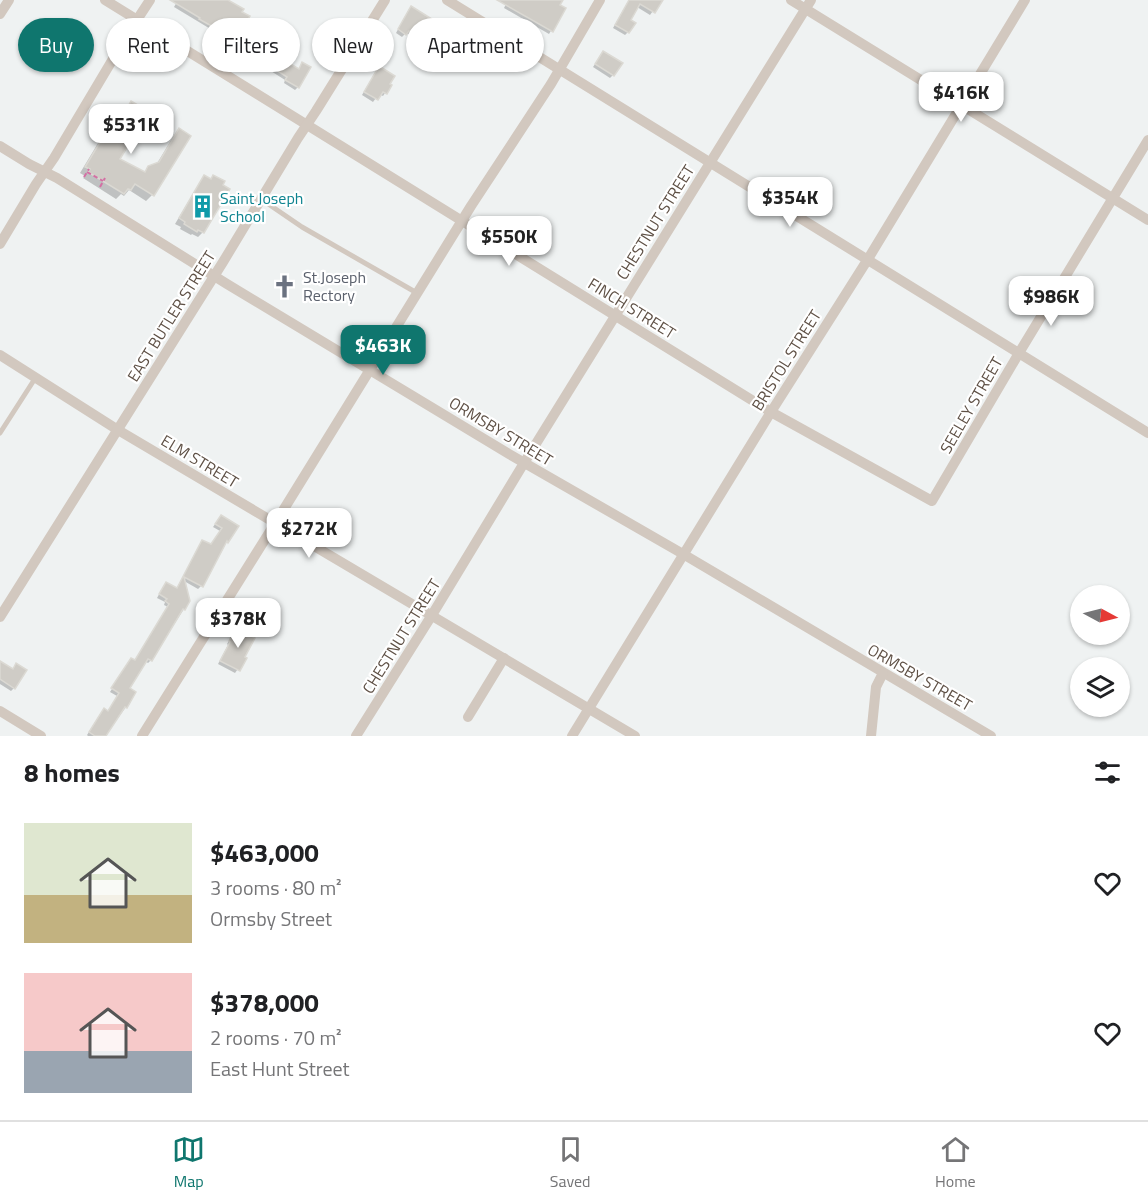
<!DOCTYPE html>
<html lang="en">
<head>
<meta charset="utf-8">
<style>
  body { margin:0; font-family:"Titillium Web",sans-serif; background:#f2f2f2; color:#202124; height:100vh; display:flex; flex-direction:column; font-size:22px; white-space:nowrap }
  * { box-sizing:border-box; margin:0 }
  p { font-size:20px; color:#757577 }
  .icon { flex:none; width:33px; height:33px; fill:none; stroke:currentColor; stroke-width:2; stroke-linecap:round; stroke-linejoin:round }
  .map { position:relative; height:736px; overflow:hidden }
  .drawer { display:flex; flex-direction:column; background:#fff; flex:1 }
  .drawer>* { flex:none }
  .guide { position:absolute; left:18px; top:18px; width:600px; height:54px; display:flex; gap:12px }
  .needle { width:39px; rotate:97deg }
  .fabs { position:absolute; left:1070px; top:585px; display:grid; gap:12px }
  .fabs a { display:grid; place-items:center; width:60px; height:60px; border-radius:50%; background:#fff; box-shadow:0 2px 4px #0004; font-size:30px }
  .price { position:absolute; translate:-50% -51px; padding:0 14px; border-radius:12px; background:#fff; color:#222; font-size:20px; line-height:39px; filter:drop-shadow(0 2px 3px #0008) }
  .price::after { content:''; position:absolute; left:50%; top:36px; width:18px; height:14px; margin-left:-9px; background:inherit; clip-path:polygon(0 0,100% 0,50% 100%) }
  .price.active { background:#0f766e; color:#fff }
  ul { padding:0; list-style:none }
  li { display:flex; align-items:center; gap:18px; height:150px; padding:0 24px }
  li span { display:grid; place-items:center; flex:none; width:168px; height:120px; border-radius:0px; color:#555 }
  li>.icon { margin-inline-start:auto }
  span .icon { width:72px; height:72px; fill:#fffc; stroke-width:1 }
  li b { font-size:26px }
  h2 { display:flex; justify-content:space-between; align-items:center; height:72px; padding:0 24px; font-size:26px }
  .chip { padding:0 21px; border-radius:27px; background:#fff; box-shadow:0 2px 4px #0004; font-size:21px; line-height:54px }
  .chip.active { background:#0f766e; color:#fff }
  .tabs { display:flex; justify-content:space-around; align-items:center; height:84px; border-top:2px solid #e0e0e0; background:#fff; font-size:16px; color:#757577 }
  .tabs a { display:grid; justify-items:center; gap:3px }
  .tabs .active { color:#0f766e }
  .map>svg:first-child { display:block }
  .shadow { fill:#0003 }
  .building { fill:#cfccc6; stroke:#dbd9d3; stroke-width:1.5 }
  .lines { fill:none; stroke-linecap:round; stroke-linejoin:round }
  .path { stroke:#d370a4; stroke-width:2; stroke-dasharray:4.5 3; stroke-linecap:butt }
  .lane { stroke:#d2c8bf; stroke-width:5 }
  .street { stroke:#d2c8bf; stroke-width:10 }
  .labels { text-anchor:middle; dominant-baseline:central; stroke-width:4.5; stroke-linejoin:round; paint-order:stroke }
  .culture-label { font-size:16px; fill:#0d838f; stroke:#fff; text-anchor:start }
  .street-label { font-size:16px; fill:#5f5146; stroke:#fff }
  .worship-label { font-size:16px; fill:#5b616d; stroke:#fff; text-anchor:start }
</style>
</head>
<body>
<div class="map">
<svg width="1148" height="736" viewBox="0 0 1148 736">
  <rect width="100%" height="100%" fill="#eff2f2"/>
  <g class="shadow">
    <polygon points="178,0 221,0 243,26 266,39 270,34 280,60 298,70 303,64 298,87 295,90 284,83 285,80 263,66 265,62 174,7"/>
    <polygon points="498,0 559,0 558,5 564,9 549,34 504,8 506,4"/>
    <polygon points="629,0 661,0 650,15 637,7 629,21 628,32 625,35 613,28"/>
    <polygon points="408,11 432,45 429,48 406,33 402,37 396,33"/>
    <polygon points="603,52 613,75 610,78 593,67"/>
    <polygon points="376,71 390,86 383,96 379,94 373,102 362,95"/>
    <polygon points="131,103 118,159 144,173 149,168 156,165 173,137 179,130 189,137 152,195 146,201 129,190 124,196 121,194 116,199 83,178 85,176 80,173 112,120"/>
    <polygon points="213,176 220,186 228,190 203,232 198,237 192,234 191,235 180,229 181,227 175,224 200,182 204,177 210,180"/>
    <polygon points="218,520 237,526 227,542 224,544 201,586 198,589 184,581 184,609 151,660 148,663 145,661 128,689 126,707 105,736 88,736 87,735 101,713 108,713 117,696 110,692 129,663 135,662 168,607 164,605 165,602 157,598 163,587 176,590 200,545 203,542 211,546 220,531 213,527"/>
    <polygon points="236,629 243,658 245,659 235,673 218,664 228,645 227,644"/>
    <polygon points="16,665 14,688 11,691 0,684 0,667 12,670"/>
  </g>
  <g class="building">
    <polygon points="170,0 228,0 244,9 242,12 250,16 245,25 267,38 270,33 287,44 286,45 290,48 282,59 299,69 302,62 311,67 299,88 285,80 287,77 264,62 266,59 241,44 242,43 199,19 200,18"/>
    <polygon points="497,0 563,0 560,5 566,8 553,32"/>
    <polygon points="629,0 663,0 655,13 640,4 631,20 636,23 629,33 615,25"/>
    <polygon points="411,6 438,23 437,24 443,28 433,46 409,31 406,35 398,29"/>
    <polygon points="603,51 623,63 614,76 595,64"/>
    <polygon points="379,66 395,76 390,84 392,85 387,94 383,92 378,100 364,92"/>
    <polygon points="131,101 146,110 140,120 143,121 120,159 145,172 148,166 159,162 179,128 191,136 154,196 135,184 131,190 128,189 124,194 88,172 90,169 85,167 118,112 119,113 122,108 126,110"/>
    <polygon points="204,175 211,179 213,175 225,181 223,185 230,189 204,233 198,230 197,232 184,224 185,222 179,218"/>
    <polygon points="221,515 239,526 228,543 227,541 203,587 184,577 190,601 185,610 183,609 152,661 148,659 130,688 136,692 127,708 125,707 106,736 95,736 89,732 104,708 108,711 119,693 111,688 131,658 135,660 169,604 165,601 167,599 159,594 166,582 177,588 202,540 211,544 222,528 215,524"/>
    <polygon points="236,627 255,638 245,657 247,658 240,671 220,661 230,642 229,641"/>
    <polygon points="0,661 13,669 16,663 27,670 15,689 0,679"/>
  </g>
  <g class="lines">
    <g class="path">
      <polyline points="87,172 103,181"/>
      <polyline points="84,177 89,169"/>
      <polyline points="100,187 105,178"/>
    </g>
    <g class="lane">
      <polyline points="261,199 302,227 417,293"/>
      <polyline points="0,433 36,377"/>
    </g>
    <g class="street">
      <polyline points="105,0 771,412 932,501 1019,353 1148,140"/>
      <polyline points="447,0 1148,433"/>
      <polyline points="791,0 1148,220"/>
      <polyline points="0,14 9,0"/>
      <polyline points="0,146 29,164 57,178 227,284 509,454 683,554 991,736"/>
      <polyline points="0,244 36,184 54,158 129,32 150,0"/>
      <polyline points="0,355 118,430 635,736"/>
      <polyline points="0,617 223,262 298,138 316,111 385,0"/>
      <polyline points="0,711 41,736"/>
      <polyline points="468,717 504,658"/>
      <polyline points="142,736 284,509 471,206 551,84 600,0"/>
      <polyline points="356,736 432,615 524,463 811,0"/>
      <polyline points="572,736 771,412 868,259 1025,0"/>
      <polyline points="871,736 876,687 883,673"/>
    </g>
  </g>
  <defs>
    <symbol id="building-bare" viewBox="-9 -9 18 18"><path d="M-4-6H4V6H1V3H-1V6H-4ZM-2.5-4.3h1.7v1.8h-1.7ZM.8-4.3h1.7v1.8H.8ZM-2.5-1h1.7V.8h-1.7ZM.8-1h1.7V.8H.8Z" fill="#0f9aa8" stroke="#fff" stroke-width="2.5" paint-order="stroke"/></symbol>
    <symbol id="church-bare" viewBox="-9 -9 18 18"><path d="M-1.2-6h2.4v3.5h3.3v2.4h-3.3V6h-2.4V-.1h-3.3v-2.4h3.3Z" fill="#6b7280" stroke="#fff" stroke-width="2.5" paint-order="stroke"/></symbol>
  </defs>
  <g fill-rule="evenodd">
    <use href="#building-bare" x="186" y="190" width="33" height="33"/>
    <use href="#church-bare" x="268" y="270" width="33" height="33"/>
  </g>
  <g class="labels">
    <g class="culture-label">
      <text x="220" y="198">Saint Joseph<tspan x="220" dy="18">School</tspan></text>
    </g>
    <g class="street-label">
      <text transform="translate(655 222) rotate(-58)">CHESTNUT STREET</text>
      <text transform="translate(632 308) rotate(32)">FINCH STREET</text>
      <text transform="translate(171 316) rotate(-58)">EAST BUTLER STREET</text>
      <text transform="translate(786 360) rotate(-58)">BRISTOL STREET</text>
      <text transform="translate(971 405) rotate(-60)">SEELEY STREET</text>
      <text transform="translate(501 431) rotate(31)">ORMSBY STREET</text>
      <text transform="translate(200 461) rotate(31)">ELM STREET</text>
      <text transform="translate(401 636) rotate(-58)">CHESTNUT STREET</text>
      <text transform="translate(920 677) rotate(30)">ORMSBY STREET</text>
    </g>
    <g class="worship-label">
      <text x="303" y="277">St.Joseph<tspan x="303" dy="18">Rectory</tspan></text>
    </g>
  </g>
</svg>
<div class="fabs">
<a><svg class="needle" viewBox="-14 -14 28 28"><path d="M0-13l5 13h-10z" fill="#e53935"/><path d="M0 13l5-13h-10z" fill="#757577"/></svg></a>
<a><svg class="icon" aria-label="layers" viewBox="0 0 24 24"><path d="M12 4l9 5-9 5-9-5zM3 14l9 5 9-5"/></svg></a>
</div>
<b class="price" style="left:961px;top:123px">$416K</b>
<b class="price" style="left:131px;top:155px">$531K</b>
<b class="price" style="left:790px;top:228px">$354K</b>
<b class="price" style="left:509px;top:267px">$550K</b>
<b class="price" style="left:1051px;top:327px">$986K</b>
<b class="price active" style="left:383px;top:376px">$463K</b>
<b class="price" style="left:309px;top:559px">$272K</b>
<b class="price" style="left:238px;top:649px">$378K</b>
<div class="guide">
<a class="chip active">Buy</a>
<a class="chip">Rent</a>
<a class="chip">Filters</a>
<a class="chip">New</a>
<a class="chip">Apartment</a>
</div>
</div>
<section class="drawer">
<h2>8 homes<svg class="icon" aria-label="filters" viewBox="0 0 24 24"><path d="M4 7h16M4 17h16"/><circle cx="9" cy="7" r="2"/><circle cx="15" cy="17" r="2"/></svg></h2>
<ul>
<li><span style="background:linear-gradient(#dfe7d0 60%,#c2b280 0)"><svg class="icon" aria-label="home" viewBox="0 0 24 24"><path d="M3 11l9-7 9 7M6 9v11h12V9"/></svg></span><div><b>$463,000</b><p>3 rooms · 80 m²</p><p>Ormsby Street</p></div><svg class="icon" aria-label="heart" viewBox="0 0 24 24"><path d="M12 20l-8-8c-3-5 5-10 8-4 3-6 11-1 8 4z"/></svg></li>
<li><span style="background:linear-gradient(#f6c9c9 65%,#9aa5b1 0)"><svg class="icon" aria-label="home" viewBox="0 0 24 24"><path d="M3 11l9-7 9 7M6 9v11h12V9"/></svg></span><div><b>$378,000</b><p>2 rooms · 70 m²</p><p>East Hunt Street</p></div><svg class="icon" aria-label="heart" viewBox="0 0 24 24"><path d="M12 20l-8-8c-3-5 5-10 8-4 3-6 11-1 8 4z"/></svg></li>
</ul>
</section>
<nav class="tabs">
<a class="active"><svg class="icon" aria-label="map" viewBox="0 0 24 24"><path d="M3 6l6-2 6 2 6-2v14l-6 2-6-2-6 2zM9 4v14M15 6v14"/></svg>Map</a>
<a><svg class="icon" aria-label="saved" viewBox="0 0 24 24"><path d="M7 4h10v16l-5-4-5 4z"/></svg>Saved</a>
<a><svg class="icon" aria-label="home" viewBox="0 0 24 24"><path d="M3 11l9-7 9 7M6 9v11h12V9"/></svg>Home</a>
</nav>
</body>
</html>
